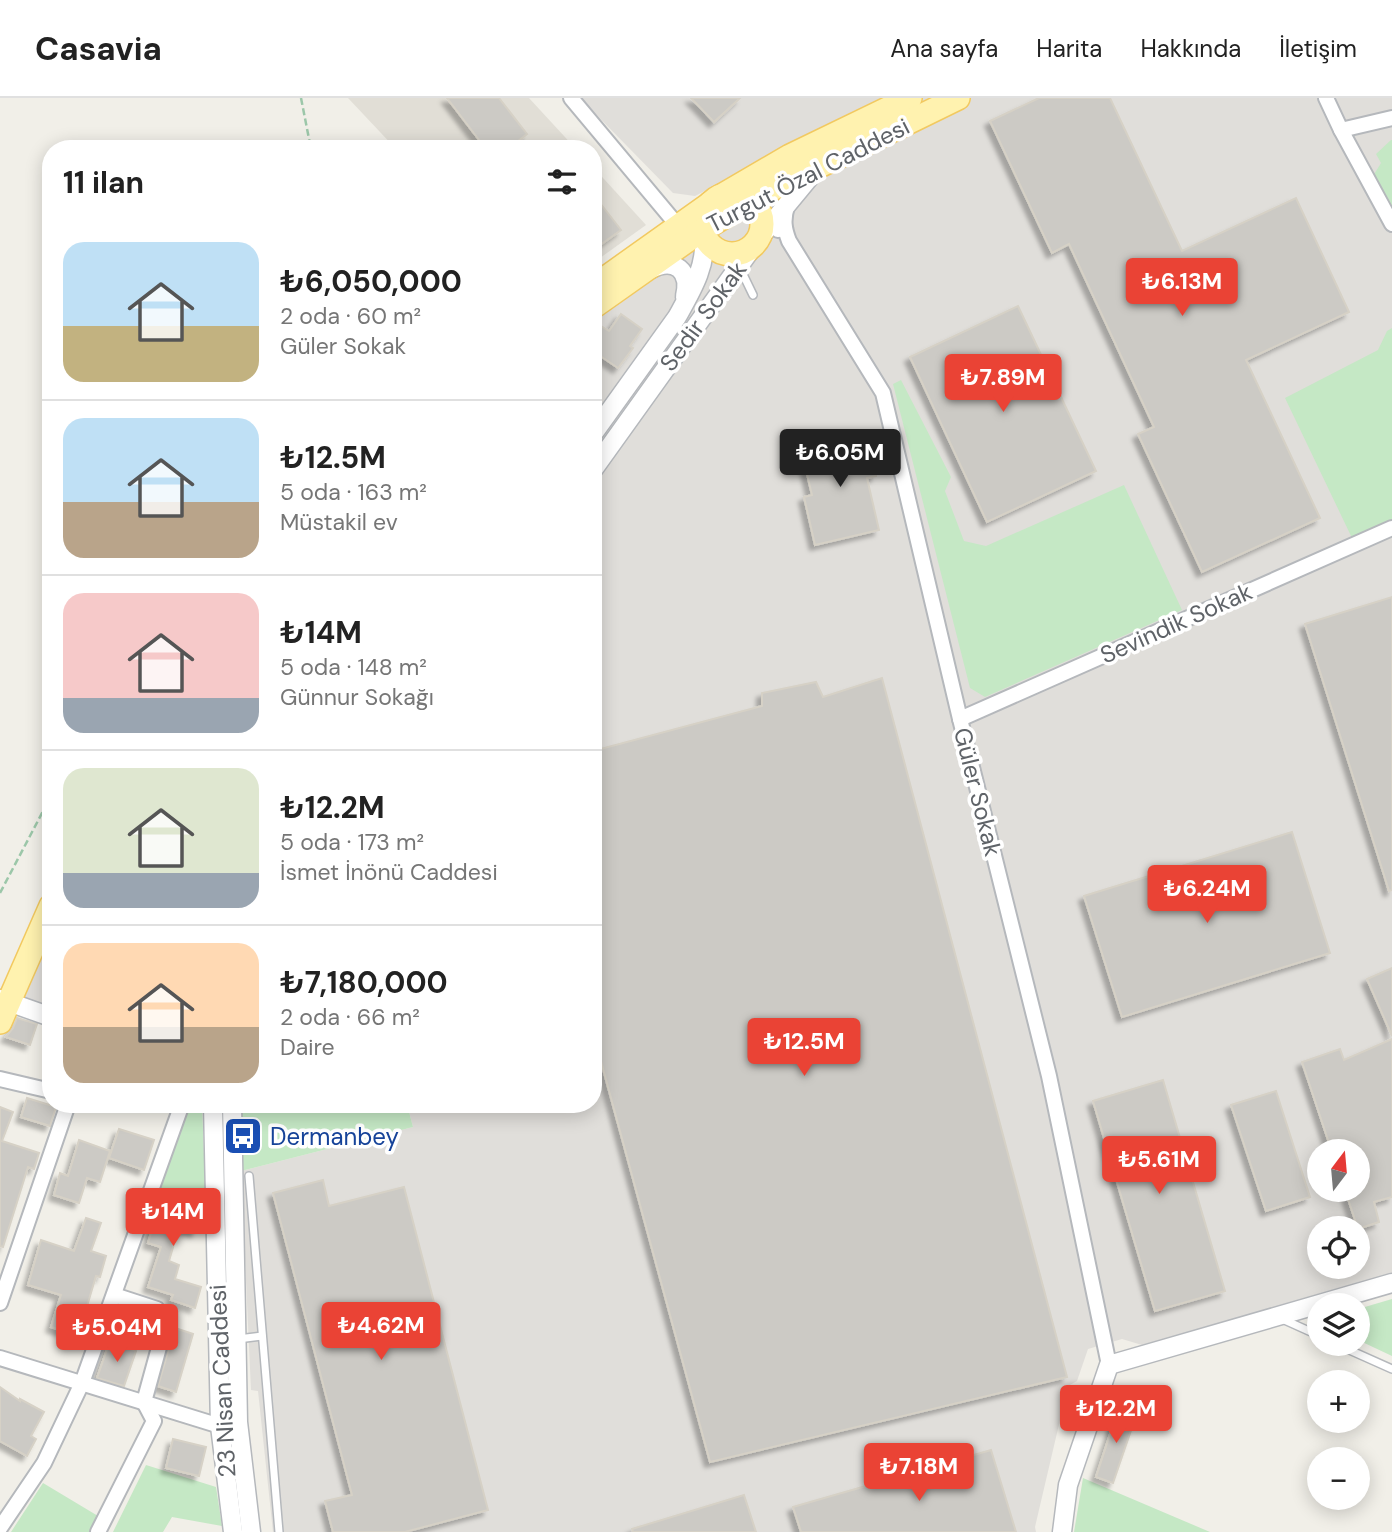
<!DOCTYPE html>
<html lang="tr">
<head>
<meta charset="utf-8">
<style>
  body { margin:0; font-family:"DM Sans",sans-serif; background:#f2f2f2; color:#222; height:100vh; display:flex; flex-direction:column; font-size:26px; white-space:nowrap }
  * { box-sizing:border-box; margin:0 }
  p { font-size:23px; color:#767676 }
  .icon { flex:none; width:38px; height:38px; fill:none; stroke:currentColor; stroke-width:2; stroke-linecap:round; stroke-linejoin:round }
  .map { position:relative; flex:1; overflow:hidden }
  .panel { position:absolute; left:42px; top:42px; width:560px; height:973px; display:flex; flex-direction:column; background:#fff; border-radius:28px; box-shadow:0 4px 18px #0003 }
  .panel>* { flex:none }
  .needle { width:46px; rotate:16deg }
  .tools { position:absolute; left:1307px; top:1041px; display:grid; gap:14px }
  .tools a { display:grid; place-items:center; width:63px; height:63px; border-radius:50%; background:#fff; box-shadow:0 4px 18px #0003; font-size:35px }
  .price { position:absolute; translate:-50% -60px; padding:0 16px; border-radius:7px; background:#ea4335; color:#fff; font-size:23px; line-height:46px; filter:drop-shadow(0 2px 4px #0008) }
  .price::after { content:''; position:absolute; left:50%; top:42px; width:21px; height:16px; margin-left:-10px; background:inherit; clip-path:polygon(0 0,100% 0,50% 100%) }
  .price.selected { background:#222; color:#fff }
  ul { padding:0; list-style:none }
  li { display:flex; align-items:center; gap:21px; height:175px; padding:0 21px }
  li+li { border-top:2px solid #e0e0e0 }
  li span { display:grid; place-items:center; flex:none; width:196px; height:140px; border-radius:21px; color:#555 }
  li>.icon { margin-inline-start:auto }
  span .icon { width:84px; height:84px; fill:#fffc; stroke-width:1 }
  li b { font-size:30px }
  h2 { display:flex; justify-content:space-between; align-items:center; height:84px; padding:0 21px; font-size:30px }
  header { display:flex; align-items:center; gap:42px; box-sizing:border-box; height:98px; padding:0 35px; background:#fff; border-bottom:2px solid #e0e0e0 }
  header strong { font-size:33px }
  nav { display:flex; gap:38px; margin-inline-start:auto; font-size:24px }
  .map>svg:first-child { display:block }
  .industrial { fill:#e0deda; fill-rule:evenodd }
  .education { fill:#e1ded6 }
  .green { fill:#c5e8c5 }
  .building { fill:#cccac5; stroke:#d6d1c6; stroke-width:2; filter:url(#shadow) }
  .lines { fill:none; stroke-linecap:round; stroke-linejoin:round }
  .service-casing { stroke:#b5b8bc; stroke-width:10 }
  .minor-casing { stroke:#b5b8bc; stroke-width:18 }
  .tertiary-casing { stroke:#b5b8bc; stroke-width:21 }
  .primary-casing { stroke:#f2c960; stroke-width:26 }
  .path { stroke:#9cc7a9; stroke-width:2.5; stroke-dasharray:7 3.5; stroke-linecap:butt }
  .service { stroke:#fff; stroke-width:7 }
  .minor { stroke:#fff; stroke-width:14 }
  .tertiary { stroke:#fff; stroke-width:18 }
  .primary { stroke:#fff2af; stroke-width:23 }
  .labels { text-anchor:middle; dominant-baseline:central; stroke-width:7; stroke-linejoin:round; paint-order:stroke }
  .street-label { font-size:24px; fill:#5f6368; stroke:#fff }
  .transit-label { font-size:24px; fill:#164399; stroke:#fff; text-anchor:start }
</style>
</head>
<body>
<header>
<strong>Casavia</strong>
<nav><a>Ana sayfa</a><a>Harita</a><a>Hakkında</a><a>İletişim</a></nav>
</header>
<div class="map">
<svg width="1392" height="1434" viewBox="0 0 1392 1434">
  <defs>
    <filter id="shadow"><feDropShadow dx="-5" dy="5" stdDeviation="2" flood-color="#0004"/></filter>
  </defs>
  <rect width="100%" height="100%" fill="#f1efe8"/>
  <g class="industrial">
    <polygon points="580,0 886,0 695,98 673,95"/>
    <path d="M912,0H1392V1175L1142,1247L1122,1241L1088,1251L1077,1283L1068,1288L1035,1429L1036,1434H273L258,1293L251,1292L241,1073L413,1029L407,1006H593V200ZM1320,1054H1358V1092H1320ZM1320,1130H1358V1169H1320Z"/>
    <polygon points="51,815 51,910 15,897"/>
  </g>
  <g class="education">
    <polygon points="348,0 529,0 576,51 396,51"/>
    <polygon points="593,69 646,127 593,165"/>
  </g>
  <g class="green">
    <polygon points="1391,42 1392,42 1392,112 1373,78 1381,65 1376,56"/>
    <polygon points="1392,230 1392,422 1352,440 1285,300 1378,252 1387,233"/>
    <polygon points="901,282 951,379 945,393 964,443 986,448 1124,387 1182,512 985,599 970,590 893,286"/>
    <polygon points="189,1006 202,1006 206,1107 159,1092"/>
    <polygon points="240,1006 407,1006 413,1029 241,1073"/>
    <polygon points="1392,1201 1392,1258 1358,1242 1358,1211"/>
    <polygon points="146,1367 216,1389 222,1428 172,1419 163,1434 113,1434"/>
    <polygon points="1083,1380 1210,1434 1074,1434"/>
    <polygon points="43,1385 98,1418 89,1434 11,1434"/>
  </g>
  <g class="building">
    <polygon points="447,0 499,0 527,36 508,51 486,51"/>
    <polygon points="691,0 740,0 714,24"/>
    <polygon points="1039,0 1110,0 1182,153 1296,100 1349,214 1246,262 1320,420 1202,474 1138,336 1154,329 1069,146 1052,155 990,23"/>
    <polygon points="593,96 621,132 593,152"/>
    <polygon points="1018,208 1096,373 987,424 910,259"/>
    <polygon points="621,216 642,231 630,248 633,250 618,270 593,253 593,223 609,233"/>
    <polygon points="866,336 876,378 867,380 879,432 815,447 804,399 812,397 801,351"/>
    <polygon points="1392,499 1392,792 1389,793 1305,526"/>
    <polygon points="882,580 1067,1279 710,1364 593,934 593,653 762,608 762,595 816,584 823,599"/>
    <polygon points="1292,734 1330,855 1122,919 1084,798"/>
    <polygon points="1392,870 1392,938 1367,881"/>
    <polygon points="17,920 37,926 30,947 6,939 13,930"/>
    <polygon points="1392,941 1392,1099 1374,1104 1379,1124 1358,1131 1345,1092 1358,1092 1358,1054 1332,1054 1302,964 1340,951 1344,962"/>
    <polygon points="1163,982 1225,1193 1155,1213 1093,1003"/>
    <polygon points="1276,993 1310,1099 1266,1113 1231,1007"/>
    <polygon points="27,1000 56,1009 50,1028 21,1019"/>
    <polygon points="0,1009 13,1014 2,1043 39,1055 34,1071 28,1069 3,1149 0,1148"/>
    <polygon points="119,1031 154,1042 144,1072 109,1060"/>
    <polygon points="79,1042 110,1053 100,1084 87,1080 79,1105 54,1097 60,1075 68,1078"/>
    <polygon points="323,1082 329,1108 404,1089 488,1412 405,1434 333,1434 325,1403 352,1397 273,1095"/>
    <polygon points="159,1098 203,1110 196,1134 179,1129 169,1163 179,1167 175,1181 201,1189 195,1210 171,1202 173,1197 148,1189 161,1149 148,1145 155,1122 151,1121"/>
    <polygon points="86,1120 101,1125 91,1153 106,1158 100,1179 96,1178 85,1215 89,1216 82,1239 51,1229 61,1197 28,1187 41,1142 74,1153"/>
    <polygon points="175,1230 193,1236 176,1294 158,1288"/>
    <polygon points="110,1243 136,1253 124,1288 97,1280"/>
    <polygon points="0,1289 20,1303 20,1301 44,1314 31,1338 36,1341 27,1358 0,1343"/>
    <polygon points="1119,1309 1137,1315 1113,1385 1096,1379"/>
    <polygon points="173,1341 206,1349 199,1378 166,1370"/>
    <polygon points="991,1352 1016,1434 801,1434 793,1409"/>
    <polygon points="744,1397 756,1434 633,1434 632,1431"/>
  </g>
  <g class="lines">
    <defs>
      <g id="service">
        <polyline points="718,153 739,168 753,197"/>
        <polyline points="249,1078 279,1434"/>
        <polyline points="1280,1220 1320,1238"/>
        <polyline points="238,1241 262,1238"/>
        <polyline points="1336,1246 1392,1271"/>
      </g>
      <g id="minor">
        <polyline points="571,0 678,128"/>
        <polyline points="1326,0 1341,32 1392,126"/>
        <polyline points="1341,32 1392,20"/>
        <polyline points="755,107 778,132"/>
        <path d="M787,108C783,122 784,130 789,143L883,295L960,621L1049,978L1109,1267"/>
        <polyline points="960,621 1392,430"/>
        <polyline points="0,981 51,993"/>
        <polyline points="0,1205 68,1006"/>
        <polyline points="0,1260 220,1328"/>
        <polyline points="0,1430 44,1365 82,1285 182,1006"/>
        <polyline points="98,1434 154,1323 144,1304 166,1224 157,1211 114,1197"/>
      </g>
      <g id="tertiary">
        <path d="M651,171C675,159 691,173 685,198"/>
        <path d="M593,336L677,219C692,192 707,168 704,137"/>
        <polyline points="593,372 757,143 814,74"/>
        <polyline points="0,901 51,919"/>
        <polyline points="213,1006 220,1328 233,1434"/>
        <polyline points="232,1006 238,1324 251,1434"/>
        <polyline points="1062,1434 1068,1387 1109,1267 1392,1185"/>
      </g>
      <g id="primary">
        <circle cx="732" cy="126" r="30"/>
        <polyline points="593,189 718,100 790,58 910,0"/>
        <polyline points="593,209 702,132 762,96 958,0"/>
        <polyline points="0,924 51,808"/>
      </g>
    </defs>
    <use href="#service" class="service-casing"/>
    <use href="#minor" class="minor-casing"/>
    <use href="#tertiary" class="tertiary-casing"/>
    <use href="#primary" class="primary-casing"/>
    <g class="path">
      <polyline points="301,0 311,51"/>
      <polyline points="0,795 51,698"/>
    </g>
    <use href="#service" class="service"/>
    <use href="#minor" class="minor"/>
    <use href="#tertiary" class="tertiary"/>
    <use href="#primary" class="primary"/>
  </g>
  <defs>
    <symbol id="bus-square" viewBox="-11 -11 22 22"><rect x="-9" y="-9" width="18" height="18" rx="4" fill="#1a4fb4" stroke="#fff"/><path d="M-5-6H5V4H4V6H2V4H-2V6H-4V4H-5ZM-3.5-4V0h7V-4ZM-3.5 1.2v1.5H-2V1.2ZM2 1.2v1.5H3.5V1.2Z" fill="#fff"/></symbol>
  </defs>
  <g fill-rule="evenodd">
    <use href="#bus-square" x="221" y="1016" width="44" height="44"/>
  </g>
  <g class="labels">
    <g class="street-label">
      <text transform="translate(808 77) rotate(-27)">Turgut Özal Caddesi</text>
      <text transform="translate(703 218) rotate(-54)">Sedir Sokak</text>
      <text transform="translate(1176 525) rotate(-24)">Sevindik Sokak</text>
      <text transform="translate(978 694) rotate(76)">Güler Sokak</text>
      <text transform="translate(222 1283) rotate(-93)">23 Nisan Caddesi</text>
    </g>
    <g class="transit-label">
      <text x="270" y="1038">Dermanbey</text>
    </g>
  </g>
</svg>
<div class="tools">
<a><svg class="needle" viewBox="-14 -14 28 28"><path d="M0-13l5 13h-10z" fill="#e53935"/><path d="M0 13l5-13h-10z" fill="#767676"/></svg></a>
<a><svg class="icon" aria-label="locate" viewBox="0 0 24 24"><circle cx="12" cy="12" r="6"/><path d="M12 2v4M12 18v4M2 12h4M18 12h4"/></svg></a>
<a><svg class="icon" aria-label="layers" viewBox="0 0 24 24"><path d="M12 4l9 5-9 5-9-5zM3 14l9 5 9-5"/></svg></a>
<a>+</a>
<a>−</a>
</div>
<b class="price" style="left:1182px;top:220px">₺6.13M</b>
<b class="price" style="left:1003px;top:316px">₺7.89M</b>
<b class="price selected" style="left:840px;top:391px">₺6.05M</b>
<b class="price" style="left:1207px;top:827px">₺6.24M</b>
<b class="price" style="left:804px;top:980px">₺12.5M</b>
<b class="price" style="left:1159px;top:1098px">₺5.61M</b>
<b class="price" style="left:173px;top:1150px">₺14M</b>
<b class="price" style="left:381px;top:1264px">₺4.62M</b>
<b class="price" style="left:117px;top:1266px">₺5.04M</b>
<b class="price" style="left:1116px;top:1347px">₺12.2M</b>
<b class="price" style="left:919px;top:1405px">₺7.18M</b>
<section class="panel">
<h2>11 ilan<svg class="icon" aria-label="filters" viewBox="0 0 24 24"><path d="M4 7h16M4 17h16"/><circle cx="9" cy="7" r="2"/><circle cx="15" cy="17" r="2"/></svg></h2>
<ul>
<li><span style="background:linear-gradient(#bfe0f5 60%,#c2b280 0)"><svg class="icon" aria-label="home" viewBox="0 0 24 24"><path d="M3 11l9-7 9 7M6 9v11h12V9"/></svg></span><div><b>₺6,050,000</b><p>2 oda · 60 m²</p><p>Güler Sokak</p></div></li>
<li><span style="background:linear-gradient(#bfe0f5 60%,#b9a48a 0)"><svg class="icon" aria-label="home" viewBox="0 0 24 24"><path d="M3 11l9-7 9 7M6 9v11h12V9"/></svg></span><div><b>₺12.5M</b><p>5 oda · 163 m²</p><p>Müstakil ev</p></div></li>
<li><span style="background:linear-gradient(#f6c9c9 75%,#9aa5b1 0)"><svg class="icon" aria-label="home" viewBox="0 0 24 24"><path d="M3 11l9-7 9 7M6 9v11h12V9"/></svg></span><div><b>₺14M</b><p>5 oda · 148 m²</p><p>Günnur Sokağı</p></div></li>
<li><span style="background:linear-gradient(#dfe7d0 75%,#9aa5b1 0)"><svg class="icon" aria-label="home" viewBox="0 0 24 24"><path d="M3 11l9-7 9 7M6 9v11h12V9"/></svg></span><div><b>₺12.2M</b><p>5 oda · 173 m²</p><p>İsmet İnönü Caddesi</p></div></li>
<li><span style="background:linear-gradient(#ffd9b3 60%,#b9a48a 0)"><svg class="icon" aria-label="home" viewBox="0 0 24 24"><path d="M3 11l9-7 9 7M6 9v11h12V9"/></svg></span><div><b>₺7,180,000</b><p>2 oda · 66 m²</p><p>Daire</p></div></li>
</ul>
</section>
</div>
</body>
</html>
